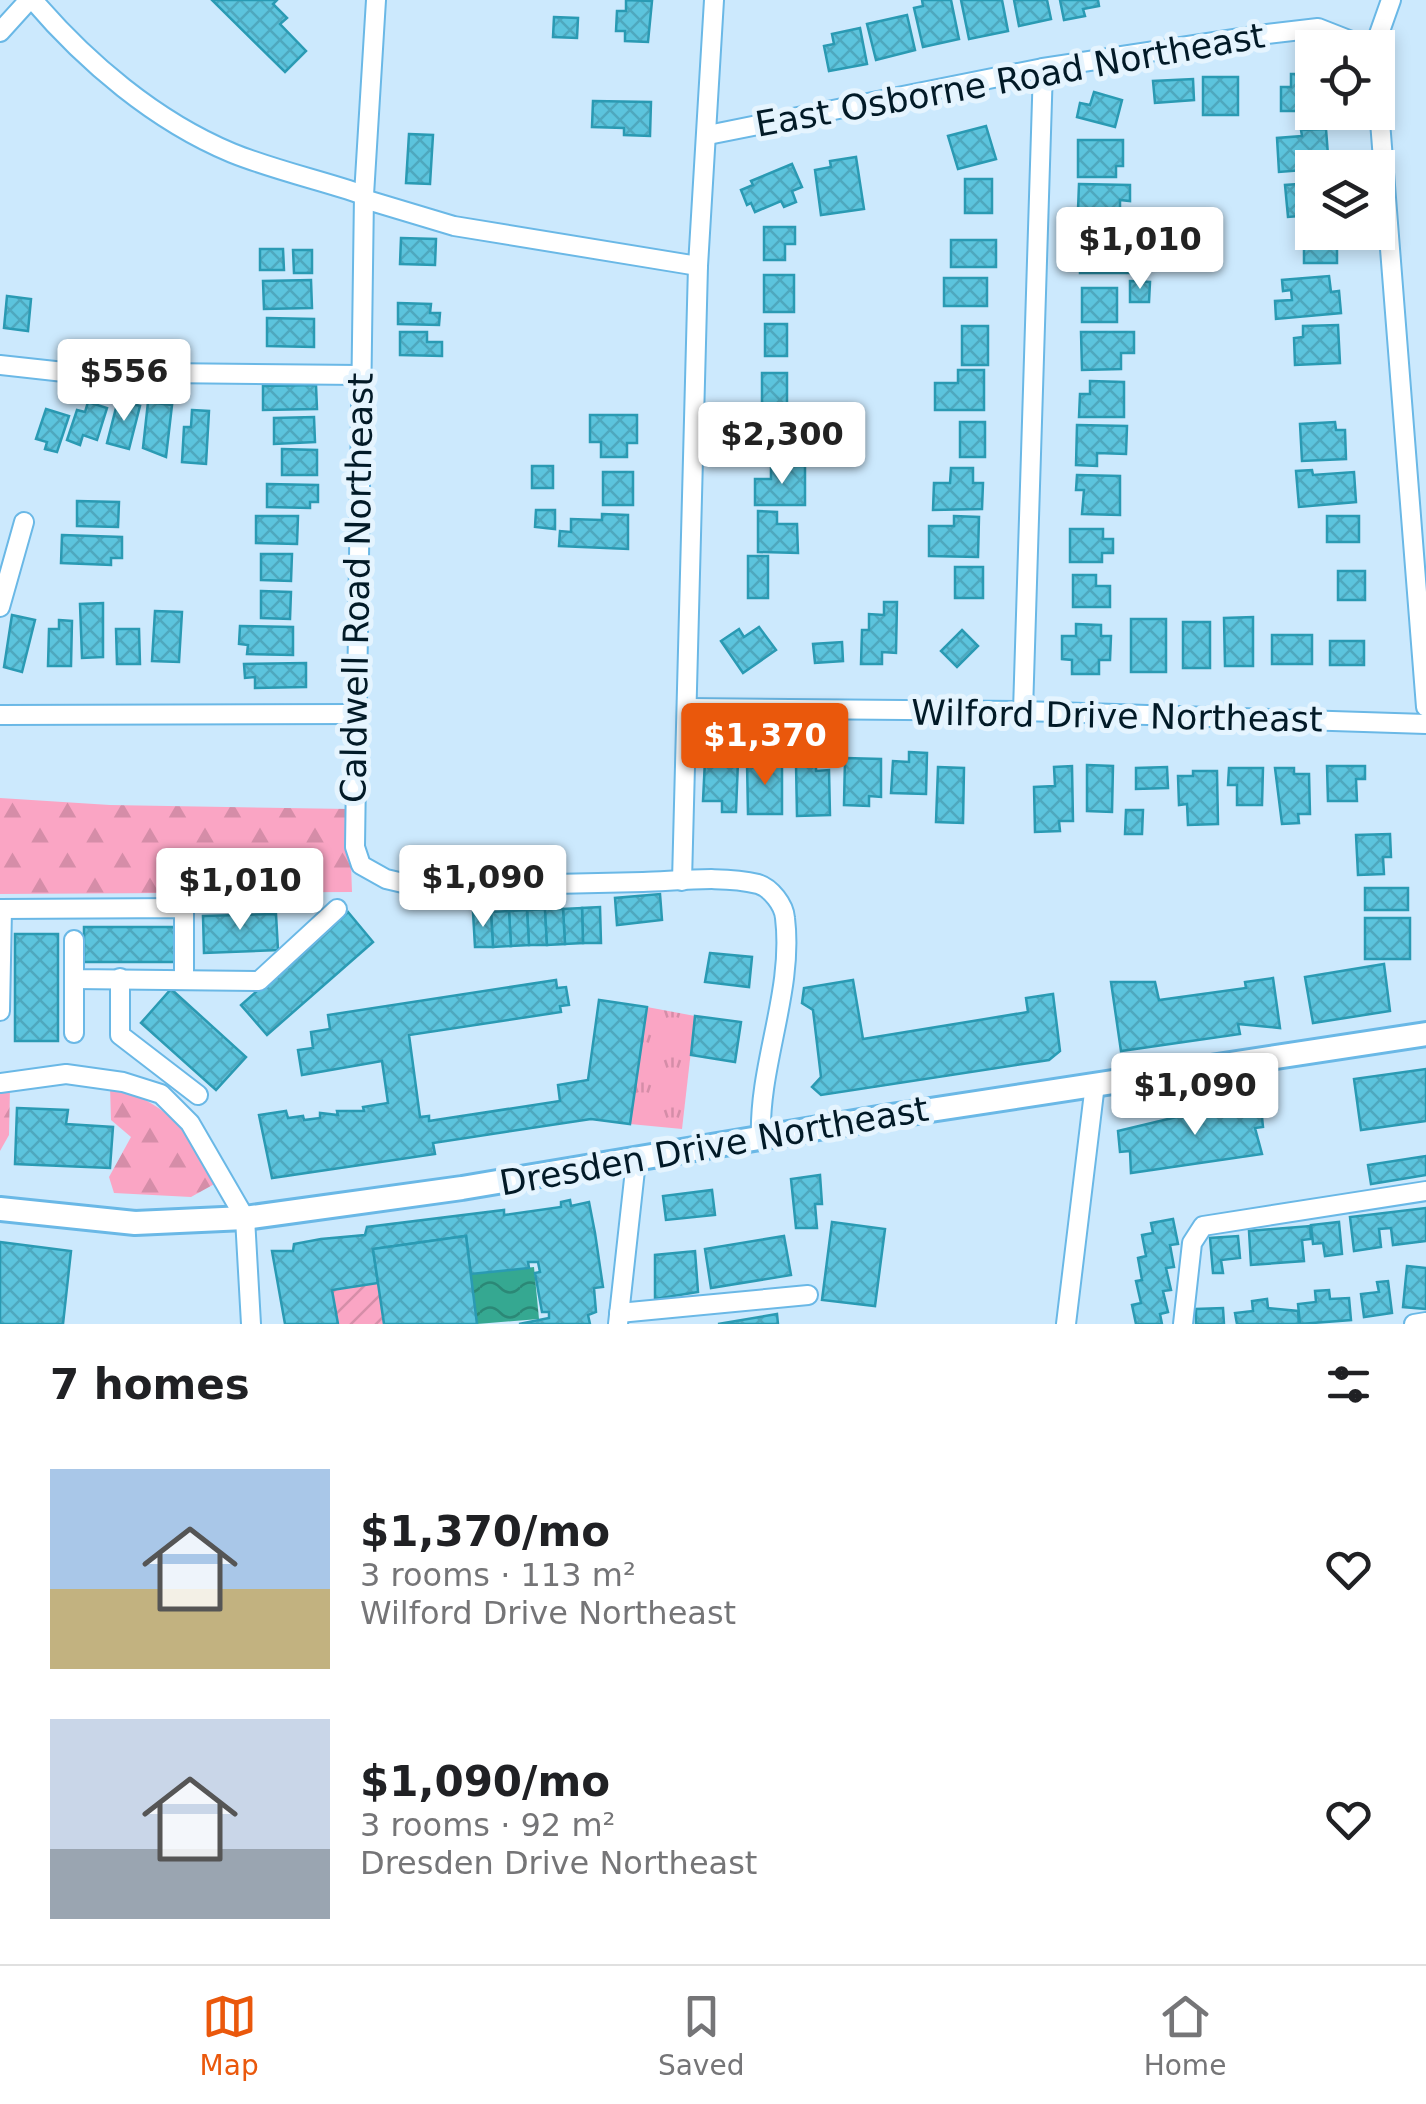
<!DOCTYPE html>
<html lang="en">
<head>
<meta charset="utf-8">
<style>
  body { margin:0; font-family:"DejaVu Sans",sans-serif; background:#f6f6f6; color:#202124; height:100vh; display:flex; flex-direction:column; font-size:38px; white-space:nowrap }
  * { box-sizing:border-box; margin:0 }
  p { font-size:32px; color:#757577 }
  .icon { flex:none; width:55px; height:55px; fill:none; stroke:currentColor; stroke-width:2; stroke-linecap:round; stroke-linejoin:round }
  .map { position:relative; height:1324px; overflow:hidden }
  .drawer { display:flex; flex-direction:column; background:#fff; flex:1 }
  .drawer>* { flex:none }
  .tools { position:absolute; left:1295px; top:30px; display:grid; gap:20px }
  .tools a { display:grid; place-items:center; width:100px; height:100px; border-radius:0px; background:#fff; box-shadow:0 5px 15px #0003; font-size:50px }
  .price { position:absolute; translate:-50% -85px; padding:0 22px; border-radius:10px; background:#fff; color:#222; font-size:32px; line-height:65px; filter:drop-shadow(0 2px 5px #0008) }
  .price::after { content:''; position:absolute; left:50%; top:60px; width:30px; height:22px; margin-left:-15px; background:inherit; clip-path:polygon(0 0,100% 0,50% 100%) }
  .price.selected { background:#ea580c; color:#fff }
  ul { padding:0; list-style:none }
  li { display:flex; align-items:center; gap:30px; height:250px; padding:0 50px }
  li span { display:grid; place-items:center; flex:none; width:280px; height:200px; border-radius:0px; color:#555 }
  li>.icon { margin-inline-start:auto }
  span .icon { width:120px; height:120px; fill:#fffc; stroke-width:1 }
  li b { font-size:42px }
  h2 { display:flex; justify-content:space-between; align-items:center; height:120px; padding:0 50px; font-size:42px }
  .tabs { display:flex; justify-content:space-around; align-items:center; height:140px; border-top:2px solid #e0e0e0; background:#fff; font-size:28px; color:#757577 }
  .tabs a { display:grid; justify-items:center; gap:5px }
  .tabs .selected { color:#ea580c }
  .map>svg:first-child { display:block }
  .grass { fill:url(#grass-tufts) }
  .forest { fill:url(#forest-firs) }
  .garden { fill:url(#garden-furrows) }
  .water { fill:url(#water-waves) }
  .building { fill:url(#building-cross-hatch); stroke:#2a9ab3; stroke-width:2.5 }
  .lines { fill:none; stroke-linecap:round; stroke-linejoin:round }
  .minor-casing { stroke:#6ab8e6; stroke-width:22 }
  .tertiary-casing { stroke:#6ab8e6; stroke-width:28 }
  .minor { stroke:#fff; stroke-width:18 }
  .tertiary { stroke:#fff; stroke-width:22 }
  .labels { text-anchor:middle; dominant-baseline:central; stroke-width:10; stroke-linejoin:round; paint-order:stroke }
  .street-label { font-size:35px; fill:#021a27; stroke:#e5f4fe }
</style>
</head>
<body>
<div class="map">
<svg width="1426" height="1324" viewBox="0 0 1426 1324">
  <defs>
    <pattern id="grass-tufts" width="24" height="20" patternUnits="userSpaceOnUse" patternTransform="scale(2.5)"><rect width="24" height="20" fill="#faa5c4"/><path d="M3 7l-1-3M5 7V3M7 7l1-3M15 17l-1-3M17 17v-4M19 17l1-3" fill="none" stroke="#d58da8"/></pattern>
    <pattern id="forest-firs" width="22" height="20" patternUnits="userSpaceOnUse" patternTransform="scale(2.5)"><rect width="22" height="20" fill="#faa5c4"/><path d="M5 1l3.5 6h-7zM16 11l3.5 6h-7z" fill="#d58da8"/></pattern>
    <pattern id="garden-furrows" width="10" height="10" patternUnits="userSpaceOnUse" patternTransform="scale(2.5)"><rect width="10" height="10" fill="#faa5c4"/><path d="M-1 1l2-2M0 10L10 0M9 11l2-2" fill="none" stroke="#d58da8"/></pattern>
    <pattern id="water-waves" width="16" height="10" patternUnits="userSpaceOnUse" patternTransform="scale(2.5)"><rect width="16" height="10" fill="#35a891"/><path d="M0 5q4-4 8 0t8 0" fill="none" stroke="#2b8876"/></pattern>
    <pattern id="building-cross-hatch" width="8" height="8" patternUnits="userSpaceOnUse" patternTransform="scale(2.5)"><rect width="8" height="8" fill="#5cc4dd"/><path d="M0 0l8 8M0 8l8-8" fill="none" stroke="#4ea8be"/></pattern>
  </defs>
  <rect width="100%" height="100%" fill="#cce9fd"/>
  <polygon class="grass" points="647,1007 695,1016 682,1129 630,1124"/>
  <g class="forest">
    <polygon points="0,798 110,805 349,809 352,892 0,894"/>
    <path d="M110,1086C171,1104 185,1131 218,1182L191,1197L114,1193L109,1177L131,1137L111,1120Z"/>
    <polygon points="10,1087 9,1135 0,1151 0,1091"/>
  </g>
  <polygon class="garden" points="378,1283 384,1324 338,1324 332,1290"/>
  <polygon class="water" points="534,1267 539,1319 477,1324 471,1274"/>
  <g class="building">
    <polygon points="212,0 277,0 273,4 287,18 280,24 306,51 285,72"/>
    <polygon points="626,0 652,1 648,42 625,41 625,31 616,31 617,11 626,11"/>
    <polygon points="922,0 951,0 959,39 923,47 914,8 923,6"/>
    <polygon points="961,0 1002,0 1008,31 969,39"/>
    <polygon points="1014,0 1047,0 1051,19 1019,26"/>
    <polygon points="1060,0 1098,0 1099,6 1083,9 1085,16 1064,20"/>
    <polygon points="907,15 915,50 876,60 867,24"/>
    <polygon points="554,17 578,18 577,38 553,37"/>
    <polygon points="860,28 867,64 829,71 824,46 834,44 832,34"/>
    <polygon points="1291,74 1312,74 1312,111 1281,111 1281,87 1291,87"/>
    <rect x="1203" y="77" width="35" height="38"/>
    <polygon points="1193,79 1194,100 1155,103 1153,81"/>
    <polygon points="1094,92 1122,100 1115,127 1077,117 1080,103 1090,105"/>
    <polygon points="593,101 651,102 650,136 624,135 624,128 592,127"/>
    <polygon points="986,126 996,159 958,169 948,136"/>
    <polygon points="1326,129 1329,168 1279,172 1277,138 1302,136 1301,130"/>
    <polygon points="409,134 433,135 430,184 406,183"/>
    <polygon points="1078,140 1123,140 1123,166 1116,166 1116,177 1078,177"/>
    <polygon points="856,157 864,209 821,215 815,170 831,167 830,161"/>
    <polygon points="792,164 802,187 792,191 796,202 784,207 781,201 755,212 751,203 747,205 741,190 753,185 751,181"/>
    <rect x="965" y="179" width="27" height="34"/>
    <polygon points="1312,183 1312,215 1288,217 1285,185"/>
    <polygon points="1079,184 1130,185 1130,201 1120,200 1120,226 1094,226 1094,210 1078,210"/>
    <polygon points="764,227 795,227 795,244 785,244 785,260 764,260"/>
    <polygon points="1304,227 1312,227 1312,232 1337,232 1337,263 1304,263"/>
    <rect x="1080" y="232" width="53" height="41"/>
    <polygon points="401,238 436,239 435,265 400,264"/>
    <rect x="951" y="240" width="45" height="27"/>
    <polygon points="260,249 283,249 284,270 260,270"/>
    <polygon points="293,250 312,250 312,273 294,273"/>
    <rect x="764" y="275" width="30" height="37"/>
    <polygon points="1329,276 1331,292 1339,291 1341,313 1276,319 1275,301 1292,300 1291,290 1283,291 1282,280"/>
    <rect x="944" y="278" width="43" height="28"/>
    <polygon points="311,280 312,308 264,309 263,281"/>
    <polygon points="1130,281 1150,282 1149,302 1130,302"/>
    <rect x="1082" y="288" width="35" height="34"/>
    <polygon points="7,296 31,299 28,331 4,328"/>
    <polygon points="398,303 431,304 430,313 440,313 439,325 398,324"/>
    <polygon points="267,318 314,319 314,347 267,346"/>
    <rect x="765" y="324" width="22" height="32"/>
    <polygon points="1338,325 1340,363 1295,365 1294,338 1303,337 1303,326"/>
    <rect x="962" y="326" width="26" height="39"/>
    <polygon points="400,332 427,332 427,342 442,342 442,356 400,355"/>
    <polygon points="1081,332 1134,332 1134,353 1121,353 1121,369 1082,370"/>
    <polygon points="958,370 984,370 984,410 935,410 935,383 958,383"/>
    <rect x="762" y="373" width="25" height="37"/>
    <polygon points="1090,381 1124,382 1124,417 1079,417 1080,394 1090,394"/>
    <polygon points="316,385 317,409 263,410 263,386"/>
    <polygon points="118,400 140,406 129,449 107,443"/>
    <polygon points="88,402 107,408 97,440 83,435 80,445 67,440 77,410 85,412"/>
    <polygon points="148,402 172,405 166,457 143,448"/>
    <polygon points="46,409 69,416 57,452 45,449 47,442 36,439"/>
    <polygon points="192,410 209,411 206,464 182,462 184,427 191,427"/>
    <polygon points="590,415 637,415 637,443 627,443 627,457 601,457 601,442 590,442"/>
    <polygon points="314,417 315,442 274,444 274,418"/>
    <polygon points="757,418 795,419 795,443 804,443 805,457 756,456"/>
    <rect x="960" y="422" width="25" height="35"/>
    <polygon points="1335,422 1336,430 1345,430 1346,459 1302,461 1300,424"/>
    <polygon points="1077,425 1127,426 1126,454 1097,453 1097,466 1076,465"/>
    <polygon points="282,449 317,450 317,475 282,475"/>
    <rect x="532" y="466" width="21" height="22"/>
    <polygon points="771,466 805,466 805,505 755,505 755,479 771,479"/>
    <polygon points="951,468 973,468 973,483 983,483 982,509 933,510 934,483 950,483"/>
    <polygon points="1312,470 1313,475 1354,472 1356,502 1299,507 1296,471"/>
    <rect x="603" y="472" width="30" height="33"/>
    <polygon points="1077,475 1120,476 1120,515 1082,514 1084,490 1076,490"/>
    <polygon points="267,484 318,485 318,502 310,502 310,508 267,507"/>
    <polygon points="77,501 119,502 118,527 77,526"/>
    <polygon points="536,510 555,510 555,529 535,527"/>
    <polygon points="758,511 777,512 777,524 797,524 798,553 758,552"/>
    <polygon points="602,514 628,515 628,549 559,546 560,531 571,532 571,519 602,520"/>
    <polygon points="256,516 298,516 297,544 256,543"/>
    <polygon points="954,516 979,517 978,557 929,556 929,526 954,526"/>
    <rect x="1327" y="516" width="32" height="26"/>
    <polygon points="1070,529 1103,529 1103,539 1113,539 1113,553 1102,553 1102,562 1070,562"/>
    <polygon points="62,535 122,537 122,558 111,558 111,565 61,563"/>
    <polygon points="261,554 292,554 291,581 261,580"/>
    <rect x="748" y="556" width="20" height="42"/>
    <rect x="955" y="567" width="28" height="31"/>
    <rect x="1338" y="571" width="27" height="29"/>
    <polygon points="1073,575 1096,575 1096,586 1110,586 1110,607 1073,607"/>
    <polygon points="261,591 291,592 290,619 261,618"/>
    <polygon points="884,602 897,602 896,653 882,652 882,664 861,664 862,630 869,630 869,614 884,615"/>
    <polygon points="103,603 103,657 82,658 80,604"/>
    <polygon points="155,611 182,612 179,662 152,661"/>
    <polygon points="12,615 35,620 22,672 4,667"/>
    <polygon points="1253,617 1253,666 1225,666 1224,618"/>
    <rect x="1131" y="619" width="35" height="53"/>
    <polygon points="59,620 72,621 71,666 48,666 49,629 59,629"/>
    <rect x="1183" y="622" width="27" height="46"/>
    <polygon points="1076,624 1101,625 1101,636 1111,636 1110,660 1099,660 1099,674 1072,674 1072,660 1062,659 1062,636 1076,636"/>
    <polygon points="240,626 293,627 293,655 247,654 248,645 239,644"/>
    <polygon points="759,627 776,650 743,673 721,641 739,629 744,637"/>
    <polygon points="116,629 139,629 140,664 117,664"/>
    <polygon points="962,630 978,646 957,667 941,651"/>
    <rect x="1272" y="635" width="40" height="29"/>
    <rect x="1330" y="641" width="34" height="24"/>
    <polygon points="842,642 843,661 815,663 813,644"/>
    <polygon points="306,663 306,687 255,688 255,677 245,678 244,664"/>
    <polygon points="909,752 927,753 926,794 891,793 893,761 909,762"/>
    <polygon points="845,758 881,759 881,797 869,796 869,806 844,805"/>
    <polygon points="705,760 738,761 736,812 722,812 722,801 703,801"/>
    <polygon points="782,762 782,814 748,814 747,763"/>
    <polygon points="796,764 816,764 816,771 829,770 830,815 797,816"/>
    <polygon points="1087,765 1113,766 1112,812 1087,811"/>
    <polygon points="1072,766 1073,821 1059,821 1060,831 1035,832 1034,787 1055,786 1054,767"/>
    <polygon points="1327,766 1365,766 1365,779 1356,779 1357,801 1328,801"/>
    <polygon points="938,767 964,768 963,823 936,822"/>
    <polygon points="1167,767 1168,788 1136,789 1136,768"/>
    <polygon points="1229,768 1263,768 1262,805 1237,805 1237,785 1228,785"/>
    <polygon points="1275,768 1294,768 1294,774 1309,774 1310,814 1298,814 1299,823 1282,824"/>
    <polygon points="1193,771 1217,771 1218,824 1188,825 1187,804 1179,805 1178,776 1193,776"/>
    <polygon points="1126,810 1143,810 1142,834 1125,834"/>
    <polygon points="1390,834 1391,857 1383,857 1384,874 1358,875 1356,835"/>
    <rect x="1365" y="888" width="43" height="22"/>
    <polygon points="660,894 662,920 617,925 615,898"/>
    <polygon points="600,907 601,943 583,943 582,908"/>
    <polygon points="582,908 583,943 565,944 563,909"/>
    <polygon points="545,909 547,945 529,945 527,910"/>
    <polygon points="545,909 563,909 565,944 547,945"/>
    <polygon points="527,910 529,945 511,946 509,911"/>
    <polygon points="509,911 511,946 493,947 491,912"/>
    <polygon points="348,912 373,942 267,1035 241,1005"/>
    <polygon points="473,912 491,912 493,947 475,947"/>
    <polygon points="276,914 278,950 204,953 203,916"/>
    <rect x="1365" y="918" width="45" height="41"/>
    <rect x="84" y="927" width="93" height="35"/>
    <rect x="15" y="934" width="43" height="107"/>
    <polygon points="710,953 752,957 749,987 705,982"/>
    <polygon points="1384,964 1390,1011 1313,1023 1305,977"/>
    <polygon points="1273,978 1280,1028 1238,1024 1240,1034 1121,1051 1111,982 1155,982 1159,1000 1246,988 1245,982"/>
    <polygon points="556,980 557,988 566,987 569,1005 560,1006 561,1012 409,1035 420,1117 429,1116 429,1121 560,1101 558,1085 588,1080 599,1000 647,1007 630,1124 591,1119 433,1143 435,1154 272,1178 259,1115 286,1111 288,1118 303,1116 304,1120 320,1118 320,1113 338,1115 337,1111 364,1111 363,1107 388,1103 382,1061 302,1075 298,1050 313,1048 311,1032 330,1029 328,1015"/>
    <polygon points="853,980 863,1039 1028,1012 1026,998 1053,994 1060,1051 1049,1060 821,1095 812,1087 821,1077 813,1010 802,1003 804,988"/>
    <polygon points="171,989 246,1057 216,1090 141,1023"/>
    <polygon points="695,1016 741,1022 735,1062 691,1055"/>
    <polygon points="1426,1069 1426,1121 1361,1130 1354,1079"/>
    <polygon points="1260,1097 1263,1127 1255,1128 1262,1154 1131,1173 1130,1151 1120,1152 1118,1131"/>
    <polygon points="17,1108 68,1110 66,1124 113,1127 110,1168 15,1164"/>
    <polygon points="1426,1156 1426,1175 1371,1184 1368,1165"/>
    <polygon points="820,1175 822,1204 815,1204 817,1228 796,1228 791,1179"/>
    <polygon points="712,1190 715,1215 666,1220 663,1196"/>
    <polygon points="570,1200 571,1206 589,1202 595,1233 603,1287 594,1288 596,1312 588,1315 590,1324 519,1324 549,1318 549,1312 542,1312 535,1273 540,1272 538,1262 528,1262 529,1268 471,1274 466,1236 373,1249 378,1283 332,1290 338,1324 285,1324 272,1251 293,1251 294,1244 321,1239 365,1235 367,1227 504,1210 504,1215 561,1207 561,1202"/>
    <polygon points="1426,1208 1426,1241 1393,1245 1391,1228 1379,1229 1381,1247 1354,1251 1350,1217"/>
    <polygon points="1173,1219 1178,1244 1170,1245 1174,1267 1166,1268 1171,1290 1163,1291 1168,1312 1160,1314 1162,1324 1136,1324 1132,1305 1141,1303 1136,1281 1142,1280 1138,1258 1146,1256 1142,1235 1153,1233 1151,1223"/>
    <polygon points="832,1222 885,1229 875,1306 822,1300"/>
    <polygon points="1339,1222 1342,1254 1325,1256 1323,1243 1313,1244 1311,1225"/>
    <polygon points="1310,1226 1311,1239 1302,1240 1304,1261 1251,1265 1249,1231"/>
    <polygon points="466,1236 477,1324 384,1324 373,1249"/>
    <polygon points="784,1236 791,1275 711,1288 705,1249"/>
    <polygon points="1238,1236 1240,1258 1221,1260 1223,1273 1213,1273 1210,1238"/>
    <polygon points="0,1242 71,1251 63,1324 0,1324"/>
    <polygon points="695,1251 698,1292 655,1299 655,1255"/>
    <polygon points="1407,1266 1426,1268 1426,1309 1403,1307"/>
    <polygon points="1388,1281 1392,1313 1364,1317 1361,1294 1379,1292 1377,1282"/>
    <polygon points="1329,1290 1330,1299 1349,1298 1351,1320 1300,1324 1298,1304 1316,1302 1315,1291"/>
    <polygon points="1267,1299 1268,1308 1298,1311 1299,1324 1237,1324 1235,1313 1253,1311 1252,1301"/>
    <polygon points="1223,1308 1224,1324 1196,1324 1196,1309"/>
    <polygon points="777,1314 778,1324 718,1324"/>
  </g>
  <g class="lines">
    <defs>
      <g id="minor">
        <path d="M33,0C86,62 155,121 232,153C274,170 320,180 364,195"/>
        <path d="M376,0L364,195L355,847L361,865L386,879L420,887C494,885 568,884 643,882C678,881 723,875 758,884C771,888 784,905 785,918C794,992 758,1065 761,1139"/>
        <polyline points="0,32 29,0"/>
        <polyline points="1374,48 1391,0"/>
        <polyline points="1378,96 1426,707"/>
        <polyline points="708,135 1043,68 1267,34 1318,28 1369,48"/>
        <polyline points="364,199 454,226 698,266"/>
        <polyline points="0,365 64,372 360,375"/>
        <polyline points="0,607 24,522"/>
        <polyline points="688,708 1023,711 1426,724"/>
        <polyline points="1023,711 1043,68"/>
        <polyline points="0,715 356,714"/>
        <polyline points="682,881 698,266 714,0"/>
        <polyline points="0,909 184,908 184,978"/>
        <polyline points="74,940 74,979 259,981 337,909"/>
        <polyline points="120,978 120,1035 198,1095"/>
        <polyline points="0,1011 2,909"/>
        <polyline points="74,1033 74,979"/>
        <polyline points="0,1083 66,1074 123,1082 161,1094 190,1123 245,1218 251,1324"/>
        <polyline points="619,1313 808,1295"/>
        <polyline points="618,1324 636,1161"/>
        <polyline points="1066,1324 1095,1084"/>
        <polyline points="1183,1324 1192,1243 1203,1226 1426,1191"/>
        <polyline points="1414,1324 1426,1322"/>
      </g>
      <polyline id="tertiary" points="0,1209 135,1223 245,1218 462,1188 878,1118 1426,1034"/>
    </defs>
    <use href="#minor" class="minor-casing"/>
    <use href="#tertiary" class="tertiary-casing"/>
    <use href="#minor" class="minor"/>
    <use href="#tertiary" class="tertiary"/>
  </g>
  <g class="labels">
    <g class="street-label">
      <text transform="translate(1010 80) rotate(-10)">East Osborne Road Northeast</text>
      <text transform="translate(357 588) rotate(-89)">Caldwell Road Northeast</text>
      <text transform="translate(1117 716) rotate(1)">Wilford Drive Northeast</text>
      <text transform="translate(714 1146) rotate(-10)">Dresden Drive Northeast</text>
    </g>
  </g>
</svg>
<div class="tools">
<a><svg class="icon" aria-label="locate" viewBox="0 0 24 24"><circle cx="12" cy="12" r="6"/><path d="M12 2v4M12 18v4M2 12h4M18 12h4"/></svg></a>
<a><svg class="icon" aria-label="layers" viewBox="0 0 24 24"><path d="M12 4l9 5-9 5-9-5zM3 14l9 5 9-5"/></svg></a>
</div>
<b class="price" style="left:1140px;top:292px">$1,010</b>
<b class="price" style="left:124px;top:424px">$556</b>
<b class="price" style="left:782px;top:487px">$2,300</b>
<b class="price selected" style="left:765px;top:788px">$1,370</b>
<b class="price" style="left:483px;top:930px">$1,090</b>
<b class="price" style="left:240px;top:933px">$1,010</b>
<b class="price" style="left:1195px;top:1138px">$1,090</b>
</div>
<section class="drawer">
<h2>7 homes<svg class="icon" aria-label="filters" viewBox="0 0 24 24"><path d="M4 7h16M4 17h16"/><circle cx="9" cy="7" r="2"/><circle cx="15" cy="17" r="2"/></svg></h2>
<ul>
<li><span style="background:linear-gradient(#a9c7e8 60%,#c2b280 0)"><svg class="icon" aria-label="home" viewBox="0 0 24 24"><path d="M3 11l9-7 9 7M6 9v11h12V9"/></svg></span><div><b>$1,370/mo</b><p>3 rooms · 113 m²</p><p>Wilford Drive Northeast</p></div><svg class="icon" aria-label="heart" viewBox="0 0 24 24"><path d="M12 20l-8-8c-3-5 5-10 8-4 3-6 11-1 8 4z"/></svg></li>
<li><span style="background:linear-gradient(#c9d6e8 65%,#9aa5b1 0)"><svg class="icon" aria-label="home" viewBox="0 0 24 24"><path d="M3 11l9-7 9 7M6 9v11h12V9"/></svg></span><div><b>$1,090/mo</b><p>3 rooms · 92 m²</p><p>Dresden Drive Northeast</p></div><svg class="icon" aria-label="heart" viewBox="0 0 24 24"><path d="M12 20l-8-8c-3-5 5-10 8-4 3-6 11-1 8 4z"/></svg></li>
</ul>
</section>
<nav class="tabs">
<a class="selected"><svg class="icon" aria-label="map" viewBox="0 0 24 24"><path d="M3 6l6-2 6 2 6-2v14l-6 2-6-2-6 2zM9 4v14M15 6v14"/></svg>Map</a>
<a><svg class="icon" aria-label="saved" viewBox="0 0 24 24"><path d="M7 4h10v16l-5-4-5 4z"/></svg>Saved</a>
<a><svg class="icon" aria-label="home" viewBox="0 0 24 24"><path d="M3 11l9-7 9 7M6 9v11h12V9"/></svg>Home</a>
</nav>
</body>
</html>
